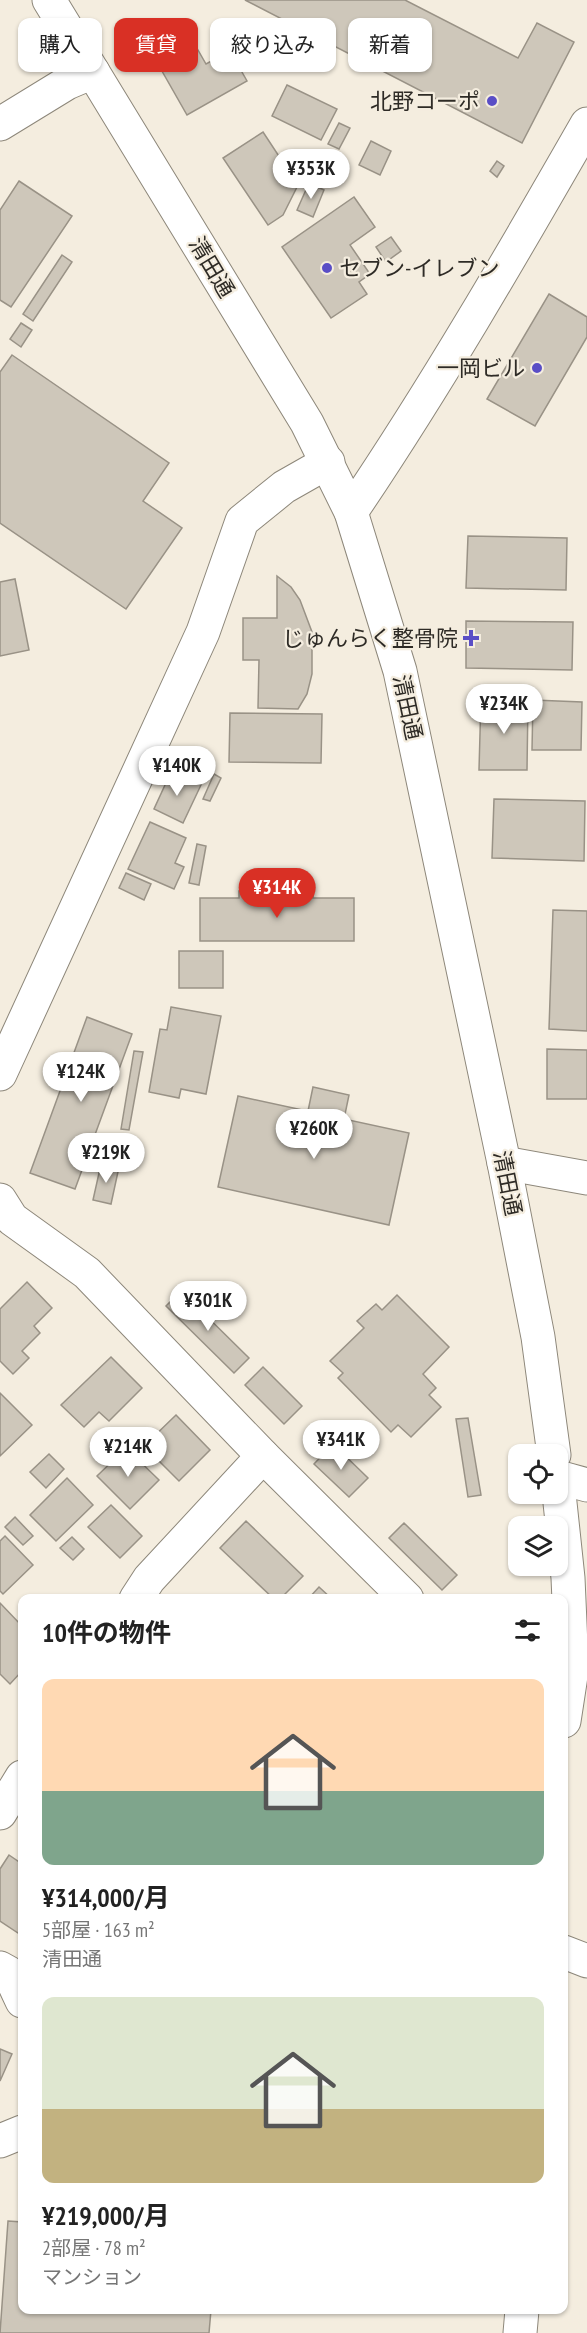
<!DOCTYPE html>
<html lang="ja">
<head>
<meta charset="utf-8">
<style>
  body { margin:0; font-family:"PT Sans Narrow","Noto Sans JP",sans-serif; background:#f2f2f2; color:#222; height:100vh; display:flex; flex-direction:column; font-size:22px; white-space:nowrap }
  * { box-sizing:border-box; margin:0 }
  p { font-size:20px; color:#767676 }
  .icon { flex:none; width:33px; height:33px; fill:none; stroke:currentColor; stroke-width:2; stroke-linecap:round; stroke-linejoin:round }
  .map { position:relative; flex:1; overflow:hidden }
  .panel { position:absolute; left:18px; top:1594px; width:550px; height:720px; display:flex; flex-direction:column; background:#fff; border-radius:12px; box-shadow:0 2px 4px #0004 }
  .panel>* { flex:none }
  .guide { position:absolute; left:18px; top:18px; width:552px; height:54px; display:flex; gap:12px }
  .tools { position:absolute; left:508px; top:1444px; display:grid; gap:12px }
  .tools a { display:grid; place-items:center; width:60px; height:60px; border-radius:12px; background:#fff; box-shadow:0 2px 4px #0004; font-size:30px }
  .price { position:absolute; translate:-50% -51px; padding:0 14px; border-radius:21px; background:#fff; color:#222; font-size:20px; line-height:39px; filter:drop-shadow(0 2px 3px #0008) }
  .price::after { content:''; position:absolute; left:50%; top:36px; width:18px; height:14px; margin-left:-9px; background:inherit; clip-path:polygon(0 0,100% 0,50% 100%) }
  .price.on { background:#d93025; color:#fff }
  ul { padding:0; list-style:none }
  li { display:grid; align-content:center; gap:12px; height:318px; padding:0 24px }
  li span { display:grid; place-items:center; height:186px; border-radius:12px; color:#555 }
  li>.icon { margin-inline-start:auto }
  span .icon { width:108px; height:108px; fill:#fffc; stroke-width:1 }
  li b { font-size:26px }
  h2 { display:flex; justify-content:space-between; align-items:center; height:72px; padding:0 24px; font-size:26px }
  .tag { padding:0 21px; border-radius:12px; background:#fff; box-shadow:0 2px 4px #0004; font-size:21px; line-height:54px }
  .tag.on { background:#d93025; color:#fff }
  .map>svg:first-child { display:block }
  .building { fill:#cec7ba; stroke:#999286; stroke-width:1.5 }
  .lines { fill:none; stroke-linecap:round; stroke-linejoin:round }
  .minor-casing { stroke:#8d877a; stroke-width:35 }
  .minor { stroke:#fff; stroke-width:33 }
  .poi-dot { fill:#5a4ec6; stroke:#f4eddf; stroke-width:2 }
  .labels { text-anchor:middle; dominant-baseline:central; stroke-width:4.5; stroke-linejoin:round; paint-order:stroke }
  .poi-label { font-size:22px; fill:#2e2b26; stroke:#f4eddf; text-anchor:end }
  .street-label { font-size:22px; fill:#2e2b26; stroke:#f4eddf }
</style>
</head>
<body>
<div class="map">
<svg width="587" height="2333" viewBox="0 0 587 2333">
  <rect width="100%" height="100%" fill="#f4eddf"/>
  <g class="building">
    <polygon points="245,0 405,0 518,58 537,23 574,42 522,143"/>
    <polygon points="186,29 206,64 230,51 247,81 187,115 150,50"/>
    <polygon points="287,85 337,109 321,140 272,116"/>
    <polygon points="339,123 350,128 339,149 328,144"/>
    <polygon points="263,132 298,185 283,215 268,225 223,158"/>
    <polygon points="371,141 391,151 380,175 359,165"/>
    <polygon points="497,161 504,166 497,177 490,171"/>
    <polygon points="19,181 72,216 11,307 0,300 0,210"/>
    <polygon points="309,183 324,190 313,217 297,210"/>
    <polygon points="354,197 375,227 350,245 370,274 359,282 367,294 331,318 282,247"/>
    <polygon points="391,237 401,251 386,262 376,247"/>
    <polygon points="62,255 72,262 33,321 23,314"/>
    <polygon points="549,294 587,317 587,337 535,426 487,399"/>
    <polygon points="21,323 32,330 21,347 10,339"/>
    <polygon points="12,355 169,463 143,501 182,528 126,609 0,523 0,372"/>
    <polygon points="468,536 567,538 566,590 466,588"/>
    <polygon points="277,576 291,587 300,600 312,632 312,674 307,694 298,709 258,708 259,660 243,660 243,618 277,618"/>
    <polygon points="15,579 29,650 0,656 0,582"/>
    <polygon points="466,621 573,622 572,670 466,668"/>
    <polygon points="481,698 528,700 527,770 479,770"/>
    <polygon points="533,700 582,702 581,750 532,750"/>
    <polygon points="230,713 322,714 321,763 229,762"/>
    <polygon points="171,772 201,785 183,823 154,809"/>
    <polygon points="214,774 221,778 210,801 203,799"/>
    <polygon points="494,799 585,801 584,861 492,858"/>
    <polygon points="150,822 186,838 175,863 184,867 174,889 128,869"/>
    <polygon points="197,844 206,846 199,885 189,883"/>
    <polygon points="126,873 151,884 144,900 119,888"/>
    <polygon points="239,891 256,891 256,898 299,898 299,891 313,891 313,898 354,898 354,941 200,941 200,898 239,898"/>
    <polygon points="553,910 587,911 587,1031 549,1029"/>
    <rect x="179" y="951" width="44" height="37"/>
    <polygon points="171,1007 221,1016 206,1094 181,1089 179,1098 149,1092 160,1029 167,1030"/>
    <polygon points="87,1017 132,1034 75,1189 30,1173"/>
    <polygon points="547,1049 587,1050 587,1099 547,1099"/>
    <polygon points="134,1051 143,1052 129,1130 121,1129"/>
    <polygon points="313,1087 349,1095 344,1119 308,1111"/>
    <polygon points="238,1096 409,1133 389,1225 218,1187"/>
    <polygon points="101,1164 119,1167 111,1204 93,1200"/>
    <polygon points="27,1282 52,1308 34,1326 40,1333 22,1351 29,1358 13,1374 0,1361 0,1309"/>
    <polygon points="181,1291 249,1358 234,1373 166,1306"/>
    <polygon points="397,1295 449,1347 423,1374 436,1388 429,1395 441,1407 411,1437 398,1425 391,1432 338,1378 343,1373 330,1361 364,1328 357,1321 376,1304 382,1310"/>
    <polygon points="111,1357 142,1388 109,1421 99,1412 84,1427 61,1405"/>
    <polygon points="263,1367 302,1406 284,1424 245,1385"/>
    <polygon points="0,1393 32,1425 0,1456"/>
    <polygon points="176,1415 210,1450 179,1481 144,1446"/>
    <polygon points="468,1418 481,1495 468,1497 456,1419"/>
    <polygon points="333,1444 368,1478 349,1497 314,1464"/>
    <polygon points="126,1448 159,1480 130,1509 97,1476"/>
    <polygon points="49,1454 64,1469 46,1488 30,1472"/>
    <polygon points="67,1478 93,1505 56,1541 30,1515"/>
    <polygon points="111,1505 142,1536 120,1558 88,1527"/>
    <polygon points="15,1517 33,1536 23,1545 5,1527"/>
    <polygon points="246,1521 303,1576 280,1599 274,1599 220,1548"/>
    <polygon points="404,1523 457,1575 442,1590 389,1538"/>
    <polygon points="5,1536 33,1565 3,1594 0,1591 0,1541"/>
    <polygon points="72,1537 84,1549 73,1560 60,1548"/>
    <polygon points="319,1587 332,1599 308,1599"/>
    <polygon points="0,1603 22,1626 22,1671 10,1684 0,1674"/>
    <polygon points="9,1855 22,1864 22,1927 18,1933 0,1921 0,1869"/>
    <polygon points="0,2049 12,2054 0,2081"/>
    <polygon points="8,2221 22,2222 22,2310 211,2310 209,2333 0,2333"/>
  </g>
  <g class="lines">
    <defs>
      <g id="minor">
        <polyline points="49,0 307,423 351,512 400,671 504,1163 538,1337 554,1455"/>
        <polyline points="0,124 67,83 93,72"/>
        <path d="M351,512C436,386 512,255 587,124"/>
        <polyline points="0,1074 203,632 242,521 284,487 328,462"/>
        <polyline points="504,1163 587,1178"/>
        <polyline points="0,1200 12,1219 87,1273 263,1456 407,1599"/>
        <polyline points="558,1477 587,1485"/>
        <polyline points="558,1484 568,1578 572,1669 564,1721"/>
        <polyline points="136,1599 149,1579 263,1456"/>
        <polyline points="0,1813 22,1777"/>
        <polyline points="564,1952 587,1961"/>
        <polyline points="0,1968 9,1973 22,2001"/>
        <polyline points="0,2141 22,2132"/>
        <polyline points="520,2333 522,2310"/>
      </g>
    </defs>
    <use href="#minor" class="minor-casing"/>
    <use href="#minor" class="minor"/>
  </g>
  <g class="poi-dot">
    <circle cx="492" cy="101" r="6"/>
    <circle cx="327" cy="268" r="6"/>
    <circle cx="537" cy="368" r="6"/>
    <path d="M468 629h6v6h6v6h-6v6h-6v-6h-6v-6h6z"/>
  </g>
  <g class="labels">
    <g class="poi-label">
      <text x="480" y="101">北野コーポ</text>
      <text x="339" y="268" text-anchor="start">セブン-イレブン</text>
      <text x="525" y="368">一岡ビル</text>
      <text x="458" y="638">じゅんらく整骨院</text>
    </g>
    <g class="street-label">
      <text transform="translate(212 267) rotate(59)">清田通</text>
      <text transform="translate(408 707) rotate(78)">清田通</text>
      <text transform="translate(508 1183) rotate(79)">清田通</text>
    </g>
  </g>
</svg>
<div class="tools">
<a><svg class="icon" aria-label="locate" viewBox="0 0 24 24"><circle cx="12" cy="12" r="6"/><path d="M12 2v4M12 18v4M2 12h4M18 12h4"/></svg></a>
<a><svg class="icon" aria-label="layers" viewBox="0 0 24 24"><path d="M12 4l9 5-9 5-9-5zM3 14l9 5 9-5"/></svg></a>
</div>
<b class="price" style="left:311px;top:200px">¥353K</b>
<b class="price" style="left:504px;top:735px">¥234K</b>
<b class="price" style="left:177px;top:797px">¥140K</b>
<b class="price on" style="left:277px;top:919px">¥314K</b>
<b class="price" style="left:81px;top:1103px">¥124K</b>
<b class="price" style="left:314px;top:1160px">¥260K</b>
<b class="price" style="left:106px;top:1184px">¥219K</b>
<b class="price" style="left:208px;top:1332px">¥301K</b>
<b class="price" style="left:341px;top:1471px">¥341K</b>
<b class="price" style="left:128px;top:1478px">¥214K</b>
<div class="guide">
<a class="tag">購入</a>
<a class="tag on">賃貸</a>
<a class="tag">絞り込み</a>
<a class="tag">新着</a>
</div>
<section class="panel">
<h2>10件の物件<svg class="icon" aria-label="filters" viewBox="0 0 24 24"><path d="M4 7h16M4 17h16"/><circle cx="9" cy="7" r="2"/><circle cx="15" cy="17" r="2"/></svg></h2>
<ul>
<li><span style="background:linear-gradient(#ffd9b3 60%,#7fa58c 0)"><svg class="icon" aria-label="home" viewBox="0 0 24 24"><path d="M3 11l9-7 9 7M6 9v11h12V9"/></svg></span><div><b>¥314,000/月</b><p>5部屋 · 163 m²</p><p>清田通</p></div></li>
<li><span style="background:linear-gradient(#dfe7d0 60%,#c2b280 0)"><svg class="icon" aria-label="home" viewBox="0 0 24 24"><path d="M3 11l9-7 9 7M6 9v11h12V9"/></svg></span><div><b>¥219,000/月</b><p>2部屋 · 78 m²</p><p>マンション</p></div></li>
</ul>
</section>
</div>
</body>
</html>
